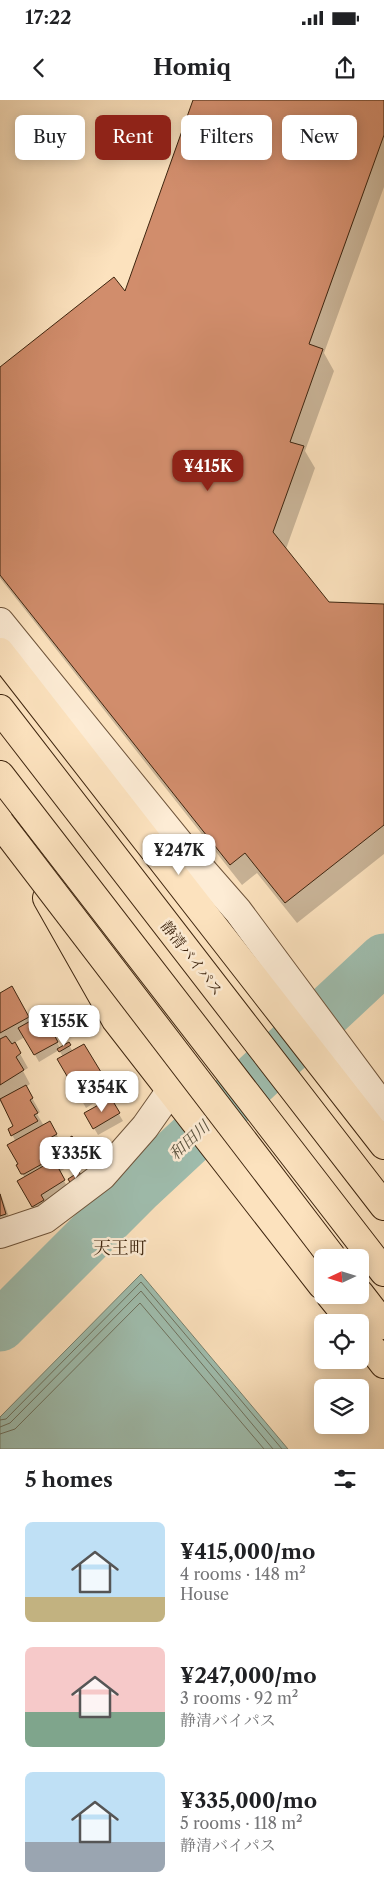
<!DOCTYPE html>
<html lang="en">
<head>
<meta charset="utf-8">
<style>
  body { margin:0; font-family:"Libre Caslon Text","Noto Serif JP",serif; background:#f2f2f2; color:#202124; height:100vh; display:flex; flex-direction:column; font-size:19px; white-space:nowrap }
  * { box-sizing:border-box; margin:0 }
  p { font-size:16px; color:#757577 }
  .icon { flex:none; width:28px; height:28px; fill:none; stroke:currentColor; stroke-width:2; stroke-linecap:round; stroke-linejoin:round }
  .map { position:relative; height:1349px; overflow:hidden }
  .details { display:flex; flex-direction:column; background:#fff; flex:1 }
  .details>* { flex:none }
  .hud { position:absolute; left:15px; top:15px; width:355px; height:45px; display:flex; gap:10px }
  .needle { width:32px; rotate:266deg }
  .buttons { position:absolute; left:314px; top:1149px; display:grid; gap:10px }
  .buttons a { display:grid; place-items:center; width:55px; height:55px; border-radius:8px; background:#fff; box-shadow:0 2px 12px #0003; font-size:25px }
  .price { position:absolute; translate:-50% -42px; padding:0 11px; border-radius:10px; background:#fff; color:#222; font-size:16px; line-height:32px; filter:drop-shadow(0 1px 2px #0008) }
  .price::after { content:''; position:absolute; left:50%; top:30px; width:15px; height:11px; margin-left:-8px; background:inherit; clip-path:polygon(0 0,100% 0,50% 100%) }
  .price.on { background:#8f2418; color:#fff }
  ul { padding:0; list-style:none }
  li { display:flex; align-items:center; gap:15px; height:125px; padding:0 25px }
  li span { display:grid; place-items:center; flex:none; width:140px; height:100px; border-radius:8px; color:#555 }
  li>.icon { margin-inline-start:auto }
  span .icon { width:60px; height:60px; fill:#fffc; stroke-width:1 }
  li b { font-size:21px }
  h2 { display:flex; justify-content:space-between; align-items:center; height:60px; padding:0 25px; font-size:21px }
  .tag { padding:0 18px; border-radius:8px; background:#fff; box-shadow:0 2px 12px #0003; font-size:18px; line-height:45px }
  .tag.on { background:#8f2418; color:#fff }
  .status { display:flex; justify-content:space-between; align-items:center; height:35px; padding:0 25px; background:#fff; direction:ltr }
  .status svg { height:14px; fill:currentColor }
  header { display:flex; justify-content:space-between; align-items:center; height:65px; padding:0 25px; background:#fff; font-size:22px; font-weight:800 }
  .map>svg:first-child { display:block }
  .water { fill:#9fbeaf; stroke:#78816f }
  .shadow { fill:#0003 }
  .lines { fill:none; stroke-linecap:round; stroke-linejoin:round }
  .shore { stroke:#6e725f; stroke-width:1 }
  .river { stroke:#9fbeaf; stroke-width:51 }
  .building { fill:#d18d6c; stroke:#3e250f }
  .street-casing { stroke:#6e543b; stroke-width:30 }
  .highway-casing { stroke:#3e250f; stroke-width:30 }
  .street { stroke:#fdecd5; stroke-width:28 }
  .highway { stroke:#fce2be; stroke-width:28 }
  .highway-bridge-casing { stroke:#3e250f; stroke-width:30; stroke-linecap:butt }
  .highway-bridge { stroke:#fce2be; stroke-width:28 }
  .labels { text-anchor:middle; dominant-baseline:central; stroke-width:5; stroke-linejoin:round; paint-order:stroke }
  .street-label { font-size:15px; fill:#3e250f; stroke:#fdecd5 }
  .water-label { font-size:16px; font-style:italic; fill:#5b533f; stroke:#fdecd5 }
  .quarter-label { font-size:18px; fill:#3e250f; stroke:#fdecd5 }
</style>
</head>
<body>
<div class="status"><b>17:22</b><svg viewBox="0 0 49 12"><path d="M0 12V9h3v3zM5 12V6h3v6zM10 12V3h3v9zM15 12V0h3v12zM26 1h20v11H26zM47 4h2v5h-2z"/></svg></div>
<header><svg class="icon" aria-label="back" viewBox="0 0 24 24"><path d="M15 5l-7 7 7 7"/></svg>Homiq<svg class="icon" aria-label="share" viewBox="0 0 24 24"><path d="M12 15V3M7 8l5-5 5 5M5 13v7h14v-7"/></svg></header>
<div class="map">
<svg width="384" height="1349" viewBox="0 0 384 1349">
  <rect width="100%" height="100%" fill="#fce2be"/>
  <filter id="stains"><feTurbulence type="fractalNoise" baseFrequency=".004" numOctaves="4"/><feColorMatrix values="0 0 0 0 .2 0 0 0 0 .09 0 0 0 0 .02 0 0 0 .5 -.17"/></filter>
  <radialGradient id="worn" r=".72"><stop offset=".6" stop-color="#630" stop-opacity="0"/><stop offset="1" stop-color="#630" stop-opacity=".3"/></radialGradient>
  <polygon class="water" points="141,1174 288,1349 0,1349 0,1317"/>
  <g class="shadow">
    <polygon points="195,0 384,0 384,87 324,253 334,271 305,351 315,368 286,449 329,504 384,505 384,754 297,823 257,773 242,785 0,478 0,269 125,194"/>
    <polygon points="11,888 31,922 42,915 60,948 68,943 73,952 84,945 113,995 111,996 106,987 90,996 94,1003 86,1008 59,960 63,957 59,950 39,962 25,937 14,943 28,968 23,971 30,984 26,987 40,1012 37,1014 44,1026 50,1023 62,1044 72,1038 80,1052 63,1061 66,1068 59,1072 72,1095 41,1120 19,1082 25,1078 17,1065 20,1064 16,1042 9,1029 15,1026 0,1001 0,894"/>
    <polygon points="110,999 123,1021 98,1035 86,1014"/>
    <polygon points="0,1092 13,1128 0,1132"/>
  </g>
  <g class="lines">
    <g class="shore">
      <polyline points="0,1320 6,1319 141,1182 282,1349"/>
      <polyline points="0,1327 10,1323 141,1191 273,1349"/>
      <polyline points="0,1334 15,1329 140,1203 264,1349"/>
    </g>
    <polyline class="river" points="0,1226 139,1087 384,859"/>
  </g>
  <g class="building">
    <polygon points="193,0 384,0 384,35 309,244 323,249 290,342 304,346 273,432 329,502 384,504 384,725 285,803 245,753 230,765 0,475 0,267 114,177 125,191"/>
    <polygon points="12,886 29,917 0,933 0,893"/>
    <polygon points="43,914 58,942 34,955 18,928"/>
    <polygon points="6,936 12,944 15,942 21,953 16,957 24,970 0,985 0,939"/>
    <polygon points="69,942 71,945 59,952 57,949"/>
    <polygon points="84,944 101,972 74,988 57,959"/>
    <polygon points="106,980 110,987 106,989 102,983"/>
    <polygon points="26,985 33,998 30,1000 38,1013 34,1015 38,1021 11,1036 8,1029 13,1026 0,999"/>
    <polygon points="86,987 91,996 81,1002 75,992"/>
    <polygon points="111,998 120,1013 93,1029 84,1013"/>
    <polygon points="50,1021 57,1034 50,1038 60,1054 24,1074 21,1074 16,1065 18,1064 7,1045"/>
    <polygon points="72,1036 77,1044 60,1054 55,1047"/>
    <polygon points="54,1060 65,1080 41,1095 44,1100 32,1107 17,1081"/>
    <polygon points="79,1072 84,1080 72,1086 68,1079"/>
    <polygon points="0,1094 6,1114 0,1116"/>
  </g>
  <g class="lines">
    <defs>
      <g id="street">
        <polyline points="0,522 189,755 238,811 384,1008"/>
        <polyline points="0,1134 45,1119 102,1076 145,1027 171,990"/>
      </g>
      <g id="highway">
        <polyline points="0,552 384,1045"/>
        <polyline points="0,609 384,1106"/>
        <polyline points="0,675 384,1172"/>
        <polyline points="47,798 116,920 322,1185"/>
        <polyline points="360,1194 384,1225"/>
        <polyline points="330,1195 352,1222"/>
        <polyline points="360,1233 384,1264"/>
      </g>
    </defs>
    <use href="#street" class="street-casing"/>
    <use href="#highway" class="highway-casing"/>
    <use href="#street" class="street"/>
    <use href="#highway" class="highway"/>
    <defs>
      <polyline id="highway-bridge" points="0,723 332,1157"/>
    </defs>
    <use href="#highway-bridge" class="highway-bridge-casing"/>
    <use href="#highway-bridge" class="highway-bridge"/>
  </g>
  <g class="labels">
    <g class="street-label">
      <text transform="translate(192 858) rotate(52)">静清バイパス</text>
    </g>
    <g class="water-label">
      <text transform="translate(189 1040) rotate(-43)">和田川</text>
    </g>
    <g class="quarter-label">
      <text x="120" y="1148">天王町</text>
    </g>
  </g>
  <rect width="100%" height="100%" filter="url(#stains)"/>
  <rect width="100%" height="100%" fill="url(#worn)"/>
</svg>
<div class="buttons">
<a><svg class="needle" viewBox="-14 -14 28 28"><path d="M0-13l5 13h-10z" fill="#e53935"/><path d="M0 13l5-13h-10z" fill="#757577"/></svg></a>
<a><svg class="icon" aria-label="locate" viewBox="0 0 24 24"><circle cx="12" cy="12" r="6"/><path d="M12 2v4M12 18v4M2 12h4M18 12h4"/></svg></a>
<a><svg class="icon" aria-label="layers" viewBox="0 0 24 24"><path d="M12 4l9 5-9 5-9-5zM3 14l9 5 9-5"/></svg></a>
</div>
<b class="price on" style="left:208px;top:392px">¥415K</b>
<b class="price" style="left:179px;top:776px">¥247K</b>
<b class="price" style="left:64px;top:947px">¥155K</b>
<b class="price" style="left:102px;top:1013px">¥354K</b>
<b class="price" style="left:76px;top:1079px">¥335K</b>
<div class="hud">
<a class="tag">Buy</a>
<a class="tag on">Rent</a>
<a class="tag">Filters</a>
<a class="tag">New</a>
</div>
</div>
<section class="details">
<h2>5 homes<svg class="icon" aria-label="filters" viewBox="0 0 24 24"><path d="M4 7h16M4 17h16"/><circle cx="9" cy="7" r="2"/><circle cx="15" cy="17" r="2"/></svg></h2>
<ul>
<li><span style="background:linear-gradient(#bfe0f5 75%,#c2b280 0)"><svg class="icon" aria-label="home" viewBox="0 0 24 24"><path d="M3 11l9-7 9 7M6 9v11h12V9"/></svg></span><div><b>¥415,000/mo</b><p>4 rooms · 148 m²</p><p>House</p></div></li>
<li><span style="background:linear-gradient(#f6c9c9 65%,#7fa58c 0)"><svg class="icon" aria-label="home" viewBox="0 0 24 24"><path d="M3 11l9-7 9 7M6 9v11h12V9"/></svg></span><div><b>¥247,000/mo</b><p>3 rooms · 92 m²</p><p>静清バイパス</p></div></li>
<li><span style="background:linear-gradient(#bfe0f5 70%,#9aa5b1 0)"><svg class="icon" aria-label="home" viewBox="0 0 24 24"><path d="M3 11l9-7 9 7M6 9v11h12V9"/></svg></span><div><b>¥335,000/mo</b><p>5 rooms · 118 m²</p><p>静清バイパス</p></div></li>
</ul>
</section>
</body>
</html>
